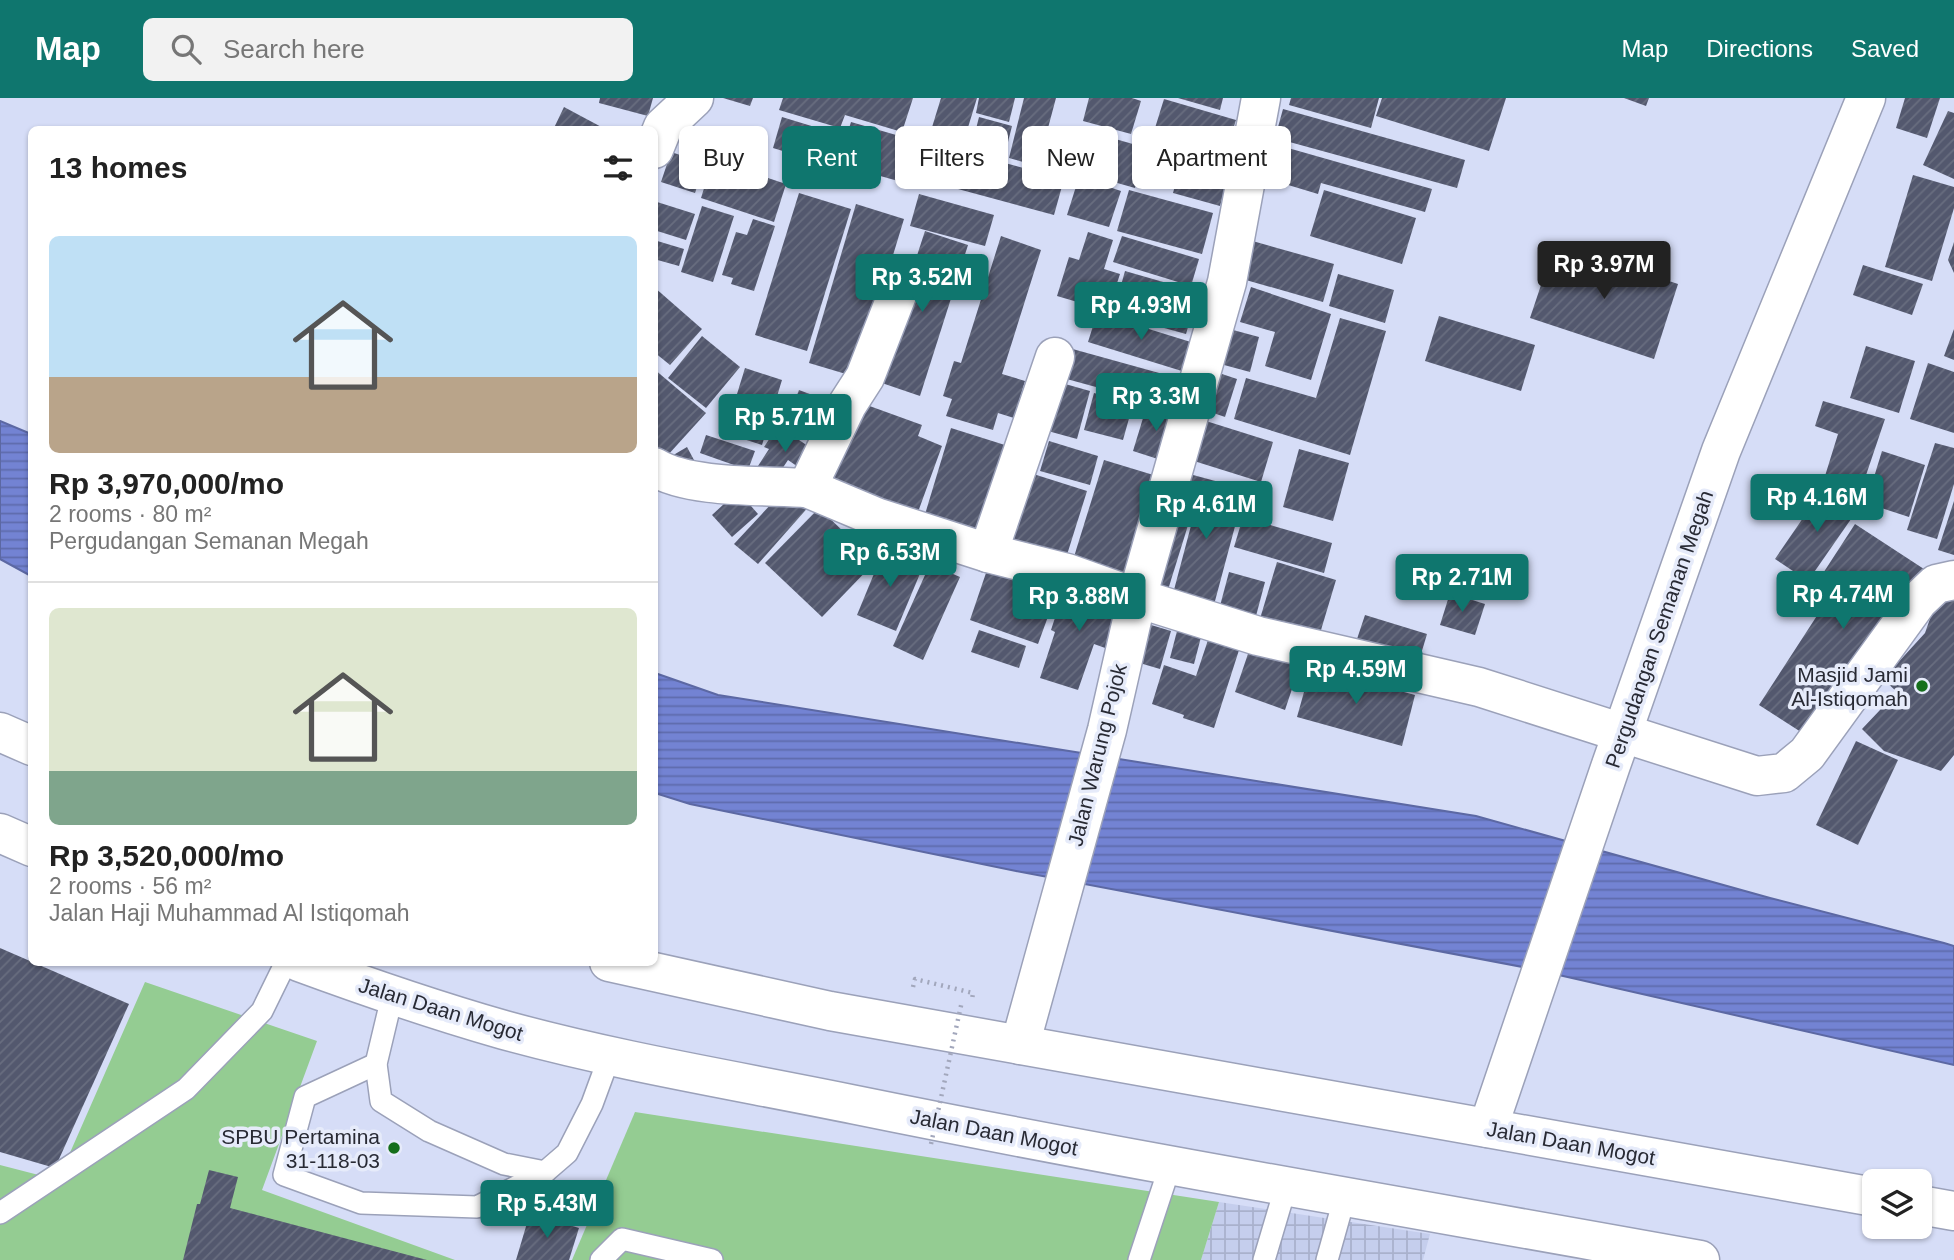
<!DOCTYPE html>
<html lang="en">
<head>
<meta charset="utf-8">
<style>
  body { margin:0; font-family:Helvetica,sans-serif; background:#f2f2f2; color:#222; height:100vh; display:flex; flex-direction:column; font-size:26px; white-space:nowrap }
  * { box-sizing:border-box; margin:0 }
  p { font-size:23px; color:#767676 }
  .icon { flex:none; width:38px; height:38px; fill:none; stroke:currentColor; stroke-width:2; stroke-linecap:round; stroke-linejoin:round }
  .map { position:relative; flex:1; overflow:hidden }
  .drawer { position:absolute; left:28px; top:28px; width:630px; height:840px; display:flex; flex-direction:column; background:#fff; border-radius:10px; box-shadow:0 2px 5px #0004 }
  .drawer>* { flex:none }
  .top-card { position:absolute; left:679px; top:28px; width:665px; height:63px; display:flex; gap:14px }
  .fabs { position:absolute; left:1862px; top:1071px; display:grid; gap:14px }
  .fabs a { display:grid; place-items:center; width:70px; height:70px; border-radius:10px; background:#fff; box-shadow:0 2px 5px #0004; font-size:35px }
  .price { position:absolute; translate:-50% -60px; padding:0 16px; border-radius:7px; background:#0f766e; color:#fff; font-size:23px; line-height:46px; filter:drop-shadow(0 2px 4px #0008) }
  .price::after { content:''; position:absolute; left:50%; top:42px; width:21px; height:16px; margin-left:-10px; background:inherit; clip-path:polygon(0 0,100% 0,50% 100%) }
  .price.on { background:#222; color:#fff }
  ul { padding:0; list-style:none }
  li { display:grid; align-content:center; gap:14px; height:371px; padding:0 21px }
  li+li { border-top:2px solid #e0e0e0 }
  li span { display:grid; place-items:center; height:217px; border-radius:10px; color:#555 }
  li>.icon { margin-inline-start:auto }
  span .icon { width:126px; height:126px; fill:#fffc; stroke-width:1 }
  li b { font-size:30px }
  h2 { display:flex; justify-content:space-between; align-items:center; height:84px; padding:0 21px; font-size:30px }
  .pill { padding:0 24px; border-radius:10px; background:#fff; box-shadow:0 2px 5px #0004; font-size:24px; line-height:63px }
  .pill.on { background:#0f766e; color:#fff }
  header { display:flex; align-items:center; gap:42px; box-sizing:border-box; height:98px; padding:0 35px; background:#0f766e; color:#fff }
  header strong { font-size:33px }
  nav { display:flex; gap:38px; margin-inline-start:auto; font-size:24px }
  .search { width:490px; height:63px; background:#f2f2f2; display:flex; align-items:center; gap:18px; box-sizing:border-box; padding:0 24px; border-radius:10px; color:#767676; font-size:26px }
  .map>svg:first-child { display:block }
  .industrial { fill:url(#industrial-grid) }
  .green { fill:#94cc92 }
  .water { fill:url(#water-rules); stroke:#5c68a3; stroke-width:2 }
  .building { fill:url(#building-hatch) }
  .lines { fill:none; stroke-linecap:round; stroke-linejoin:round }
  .service-casing { stroke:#9ba1b9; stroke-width:24 }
  .minor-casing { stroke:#9ba1b9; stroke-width:41 }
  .trunk-casing { stroke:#9ba1b9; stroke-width:41 }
  .path { stroke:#a2a7bc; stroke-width:4.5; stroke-dasharray:2 5; stroke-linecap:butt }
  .service { stroke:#fff; stroke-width:21 }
  .minor { stroke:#fff; stroke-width:38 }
  .trunk { stroke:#fff; stroke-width:38 }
  .path-bridge { stroke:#a2a7bc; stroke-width:4.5; stroke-dasharray:2 5; stroke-linecap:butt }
  .poi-dot { fill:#156f1b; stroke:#e6ebfa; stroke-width:2.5 }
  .labels { text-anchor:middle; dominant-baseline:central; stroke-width:7; stroke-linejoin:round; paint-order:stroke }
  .street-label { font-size:21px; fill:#282a34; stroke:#e6ebfa }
  .poi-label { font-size:21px; fill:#282a34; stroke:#e6ebfa; text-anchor:end }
</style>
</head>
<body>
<header>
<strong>Map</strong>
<div class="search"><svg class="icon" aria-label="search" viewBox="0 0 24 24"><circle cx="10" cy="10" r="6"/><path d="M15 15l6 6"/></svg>Search here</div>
<nav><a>Map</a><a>Directions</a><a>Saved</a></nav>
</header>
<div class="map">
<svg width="1954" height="1162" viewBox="0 0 1954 1162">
  <defs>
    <pattern id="industrial-grid" width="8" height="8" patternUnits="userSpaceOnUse" patternTransform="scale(1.75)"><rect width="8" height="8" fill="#c5ceed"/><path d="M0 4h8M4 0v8" fill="none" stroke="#a9b1cc"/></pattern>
    <pattern id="water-rules" width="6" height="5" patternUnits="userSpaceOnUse" patternTransform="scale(1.75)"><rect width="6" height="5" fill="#7383d3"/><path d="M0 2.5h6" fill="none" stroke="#5e6bac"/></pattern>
    <pattern id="building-hatch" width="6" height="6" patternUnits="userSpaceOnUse" patternTransform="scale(1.75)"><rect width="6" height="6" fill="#53586e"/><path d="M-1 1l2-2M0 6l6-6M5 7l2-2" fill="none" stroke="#686d7f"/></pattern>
  </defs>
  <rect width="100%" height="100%" fill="#d6ddf7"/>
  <polygon class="industrial" points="1219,1104 1430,1136 1423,1162 1201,1162"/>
  <g class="green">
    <polygon points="145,884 317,943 262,1092 455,1162 0,1162 0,1067 58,1082"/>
    <polygon points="635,1014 1219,1104 1201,1162 572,1162"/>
  </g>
  <g class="water">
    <polygon points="0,323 31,336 31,478 0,461"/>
    <polygon points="655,575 718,597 1476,718 1770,800 1944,845 1954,848 1954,967 1528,870 1016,773 690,706 655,695"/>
  </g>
  <g class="building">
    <polygon points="600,0 653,0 648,18 599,5"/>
    <polygon points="723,0 753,0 750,8"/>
    <polygon points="783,0 913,0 902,34 845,17 840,30 779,12"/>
    <polygon points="941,0 977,0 962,49 929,39"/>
    <polygon points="979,0 1015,0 1009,24 976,15"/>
    <polygon points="1024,0 1056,0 1048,30 1073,37 1062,75 1009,60"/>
    <polygon points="1089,0 1132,0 1141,3 1131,36 1083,23"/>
    <polygon points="1178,0 1223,0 1220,12"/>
    <polygon points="1291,0 1379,0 1371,30 1289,7"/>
    <polygon points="1382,0 1506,0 1489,53 1376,18"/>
    <polygon points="1624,0 1649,0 1646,8"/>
    <polygon points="1905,0 1940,0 1927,40 1896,30"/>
    <polygon points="1164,1 1236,22 1227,51 1155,30"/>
    <polygon points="564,9 607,32 553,32"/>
    <polygon points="1283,11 1465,62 1457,90 1275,40"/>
    <polygon points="1948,13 1954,15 1954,81 1923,67"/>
    <polygon points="782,19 841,37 832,68 773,50"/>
    <polygon points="979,19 1012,28 1005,56 972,47"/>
    <polygon points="851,24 910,41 898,83 838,66"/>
    <polygon points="1094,35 1147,50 1135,90 1082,75"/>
    <polygon points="1274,46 1432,91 1425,114 1321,85 1318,96 1265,80"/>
    <polygon points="926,47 947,53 938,89 916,83"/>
    <polygon points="671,54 705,65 695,95 661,84"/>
    <polygon points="1184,54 1232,66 1220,108 1173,95"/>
    <polygon points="968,55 1064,81 1054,117 958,91"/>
    <polygon points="713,62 786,86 774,124 701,100"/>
    <polygon points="1913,77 1954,89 1954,110 1932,183 1885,169"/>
    <polygon points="1079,79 1121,93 1109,129 1067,117"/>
    <polygon points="1129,92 1213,115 1202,156 1117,133"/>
    <polygon points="1324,92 1416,120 1402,166 1310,138"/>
    <polygon points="799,95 851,111 807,253 755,237"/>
    <polygon points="919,96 994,117 985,148 910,128"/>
    <polygon points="654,103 695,116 686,142 654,132"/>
    <polygon points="856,106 904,121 856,279 809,265"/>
    <polygon points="702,108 734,118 713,184 681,174"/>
    <polygon points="753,121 775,128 754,193 731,186 733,180 722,177 736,134 747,137"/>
    <polygon points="925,133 968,147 920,298 876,283"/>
    <polygon points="1088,134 1113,142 1104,171 1120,176 1108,213 1057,198 1069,159 1079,162"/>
    <polygon points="1001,138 1041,152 1002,276 1025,283 1014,320 998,315 993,332 946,318 952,301 943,298 954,263 961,265"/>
    <polygon points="1122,138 1199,161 1191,188 1113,164"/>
    <polygon points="654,142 684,151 679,168 654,161"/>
    <polygon points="1249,142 1334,166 1323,204 1239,180"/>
    <polygon points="1954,144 1954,175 1948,162"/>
    <polygon points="1555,145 1678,186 1654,261 1530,220"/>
    <polygon points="1863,167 1923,186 1912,217 1853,197"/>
    <polygon points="1125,173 1198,194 1186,236 1113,216"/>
    <polygon points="1338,176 1394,192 1385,225 1329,208"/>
    <polygon points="654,189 702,231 670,267 654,254"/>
    <polygon points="1251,189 1331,216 1311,282 1265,268 1275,234 1240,224"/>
    <polygon points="1097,215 1194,245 1185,274 1088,244"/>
    <polygon points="1439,218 1535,247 1521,293 1425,263"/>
    <polygon points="1340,220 1386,233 1350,357 1234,321 1246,280 1316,300"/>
    <polygon points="1222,229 1259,239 1250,274 1213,264"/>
    <polygon points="1954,231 1954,262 1944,258"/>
    <polygon points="702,238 740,269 706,310 668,280"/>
    <polygon points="1866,248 1915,263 1899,315 1850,300"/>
    <polygon points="1069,250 1188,283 1180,312 1063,280"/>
    <polygon points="1928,265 1954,274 1954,335 1910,321"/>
    <polygon points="745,270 782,282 762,347 725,335"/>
    <polygon points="654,271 706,315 658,368 654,366"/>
    <polygon points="1207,271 1237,281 1225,319 1196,309"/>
    <polygon points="1051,282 1090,293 1077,341 1037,330"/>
    <polygon points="799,292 839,307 825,344 785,328"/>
    <polygon points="1094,295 1133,306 1123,342 1084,332"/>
    <polygon points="1823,303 1885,321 1862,389 1825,378 1838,336 1815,328"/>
    <polygon points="864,306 922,327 918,338 942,348 914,425 824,392"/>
    <polygon points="1147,307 1178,317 1164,363 1133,353"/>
    <polygon points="1206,323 1273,344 1261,384 1194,363"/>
    <polygon points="778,328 817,354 804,373 788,362 774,383 756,371 769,351 764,349"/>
    <polygon points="951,330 1008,348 980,441 923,423"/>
    <polygon points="706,337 755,353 748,372 700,355"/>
    <polygon points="1049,343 1098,358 1090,387 1040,373"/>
    <polygon points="1935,345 1954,350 1954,386 1937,441 1907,432"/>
    <polygon points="687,349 694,362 678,372 670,359"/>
    <polygon points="1299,351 1349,365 1333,423 1283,409"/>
    <polygon points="1882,353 1925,367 1909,419 1866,405"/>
    <polygon points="1104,362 1160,379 1128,479 1073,462"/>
    <polygon points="1027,374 1087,393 1066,460 1006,441"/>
    <polygon points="1182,374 1245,391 1211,518 1170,507 1197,405 1175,399"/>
    <polygon points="1825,388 1858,411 1808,483 1775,461"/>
    <polygon points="785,391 811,406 758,466 734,446"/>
    <polygon points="738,393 758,416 732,439 712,417"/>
    <polygon points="1954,403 1954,457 1938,452"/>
    <polygon points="819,410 875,464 822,519 765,465"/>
    <polygon points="1166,417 1189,424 1167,495 1144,488"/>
    <polygon points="1243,419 1332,445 1324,475 1234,449"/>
    <polygon points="1855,426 1927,473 1815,643 1759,607 1833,493 1818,483"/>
    <polygon points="885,449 924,466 896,533 857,517"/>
    <polygon points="1277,464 1336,482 1318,542 1259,524"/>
    <polygon points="930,466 960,479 923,562 893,548"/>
    <polygon points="988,469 1057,494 1038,546 970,522"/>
    <polygon points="1229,474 1265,484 1252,533 1216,523"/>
    <polygon points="1067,483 1124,502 1108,551 1094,546 1078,592 1040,580 1055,534 1051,532"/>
    <polygon points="1450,495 1485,506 1475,537 1440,527"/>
    <polygon points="1954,496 1954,657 1941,673 1884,653 1862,631 1897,594 1883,581 1925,535 1934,509"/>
    <polygon points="1365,517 1427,536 1419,563 1356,544"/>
    <polygon points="1138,523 1171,533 1160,571 1126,561"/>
    <polygon points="979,532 1026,548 1019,570 971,554"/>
    <polygon points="1177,533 1201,539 1194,566 1170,560"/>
    <polygon points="1209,539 1240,549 1214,630 1183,620 1184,617 1152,606 1164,567 1196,578"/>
    <polygon points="1250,550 1300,567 1285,612 1235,594"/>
    <polygon points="1311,569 1415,597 1402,648 1297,619"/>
    <polygon points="1856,643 1898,662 1858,747 1816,727"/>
    <polygon points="0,850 129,906 55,1070 0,1054"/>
    <polygon points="209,1072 238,1079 230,1110 427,1162 183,1162 197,1106 200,1106"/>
    <polygon points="530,1115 579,1130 569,1162 516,1162"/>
  </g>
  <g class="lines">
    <defs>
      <g id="service">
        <polyline points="392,899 376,966 381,1003 429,1033 504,1066 545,1074"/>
        <polyline points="376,966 305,999 284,1077 361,1105 477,1109 545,1074 567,1055 592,1006 610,957"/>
        <polyline points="0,1115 186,991 262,913 286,864"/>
        <polyline points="601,1162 622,1141 712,1162"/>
        <polyline points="1139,1162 1170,1068"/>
        <polyline points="1264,1162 1286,1088"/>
        <polyline points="1327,1162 1345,1098"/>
      </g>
      <g id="minor">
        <polyline points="654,51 663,29 694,0"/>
        <polyline points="902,184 865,279 847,307 807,390 876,419 988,455 1067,475 1137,500 1258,538 1479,589 1757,678 1784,675 1807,656 1918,503 1936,486 1954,482"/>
        <path d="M654,369C690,391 764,387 807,390"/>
        <polyline points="988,455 1055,259"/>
        <polyline points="1020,947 1107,632 1137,500 1227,184 1261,0"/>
        <polyline points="1488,1030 1611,667 1721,353 1866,0"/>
      </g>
      <g id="trunk">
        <polyline points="0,634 32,648"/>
        <polyline points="0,735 32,749"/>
        <path d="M299,864C367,889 434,912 504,932C620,964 739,983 856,1007C1136,1064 1418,1111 1700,1162"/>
        <polyline points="609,864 830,913 1874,1099"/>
        <polyline points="1920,1107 1954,1113"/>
      </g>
    </defs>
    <use href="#service" class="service-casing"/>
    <use href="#minor" class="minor-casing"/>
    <use href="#trunk" class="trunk-casing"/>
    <polyline class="path" points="913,889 915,881 973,895 972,902"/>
    <use href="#service" class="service"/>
    <use href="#minor" class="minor"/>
    <use href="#trunk" class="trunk"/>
    <polyline class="path-bridge" points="931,1046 962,903"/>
  </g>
  <g class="poi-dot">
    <circle cx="1922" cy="588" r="7"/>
    <circle cx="394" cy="1050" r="7"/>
  </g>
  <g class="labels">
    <g class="street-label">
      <text transform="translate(1659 531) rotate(-71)">Pergudangan Semanan Megah</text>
      <text transform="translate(1097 657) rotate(-76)">Jalan Warung Pojok</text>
      <text transform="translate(441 911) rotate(17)">Jalan Daan Mogot</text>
      <text transform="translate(994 1034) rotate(11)">Jalan Daan Mogot</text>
      <text transform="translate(1571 1045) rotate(10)">Jalan Daan Mogot</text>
    </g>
    <g class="poi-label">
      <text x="1908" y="576">Masjid Jami<tspan x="1908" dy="24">Al-Istiqomah</tspan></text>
      <text x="380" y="1038">SPBU Pertamina<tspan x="380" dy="24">31-118-03</tspan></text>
    </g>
  </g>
</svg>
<div class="fabs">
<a><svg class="icon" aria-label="layers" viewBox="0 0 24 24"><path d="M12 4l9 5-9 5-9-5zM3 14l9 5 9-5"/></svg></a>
</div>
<b class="price on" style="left:1604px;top:203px">Rp 3.97M</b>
<b class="price" style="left:922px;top:216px">Rp 3.52M</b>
<b class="price" style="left:1141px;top:244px">Rp 4.93M</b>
<b class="price" style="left:1156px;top:335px">Rp 3.3M</b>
<b class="price" style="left:785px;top:356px">Rp 5.71M</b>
<b class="price" style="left:1817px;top:436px">Rp 4.16M</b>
<b class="price" style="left:1206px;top:443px">Rp 4.61M</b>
<b class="price" style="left:890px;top:491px">Rp 6.53M</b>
<b class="price" style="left:1462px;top:516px">Rp 2.71M</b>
<b class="price" style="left:1843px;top:533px">Rp 4.74M</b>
<b class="price" style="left:1079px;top:535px">Rp 3.88M</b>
<b class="price" style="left:1356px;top:608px">Rp 4.59M</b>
<b class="price" style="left:547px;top:1142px">Rp 5.43M</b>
<div class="top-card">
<a class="pill">Buy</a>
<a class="pill on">Rent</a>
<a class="pill">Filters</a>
<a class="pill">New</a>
<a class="pill">Apartment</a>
</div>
<section class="drawer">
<h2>13 homes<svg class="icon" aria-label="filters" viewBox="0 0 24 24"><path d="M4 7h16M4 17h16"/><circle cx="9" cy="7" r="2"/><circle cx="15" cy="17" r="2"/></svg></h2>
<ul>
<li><span style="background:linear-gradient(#bfe0f5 65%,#b9a48a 0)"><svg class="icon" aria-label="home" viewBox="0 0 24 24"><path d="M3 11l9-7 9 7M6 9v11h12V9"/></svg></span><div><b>Rp 3,970,000/mo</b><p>2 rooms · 80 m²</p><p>Pergudangan Semanan Megah</p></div></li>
<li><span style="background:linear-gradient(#dfe7d0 75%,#7fa58c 0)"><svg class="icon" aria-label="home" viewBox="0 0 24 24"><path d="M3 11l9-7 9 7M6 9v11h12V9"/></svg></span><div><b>Rp 3,520,000/mo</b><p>2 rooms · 56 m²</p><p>Jalan Haji Muhammad Al Istiqomah</p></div></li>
</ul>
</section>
</div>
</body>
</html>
